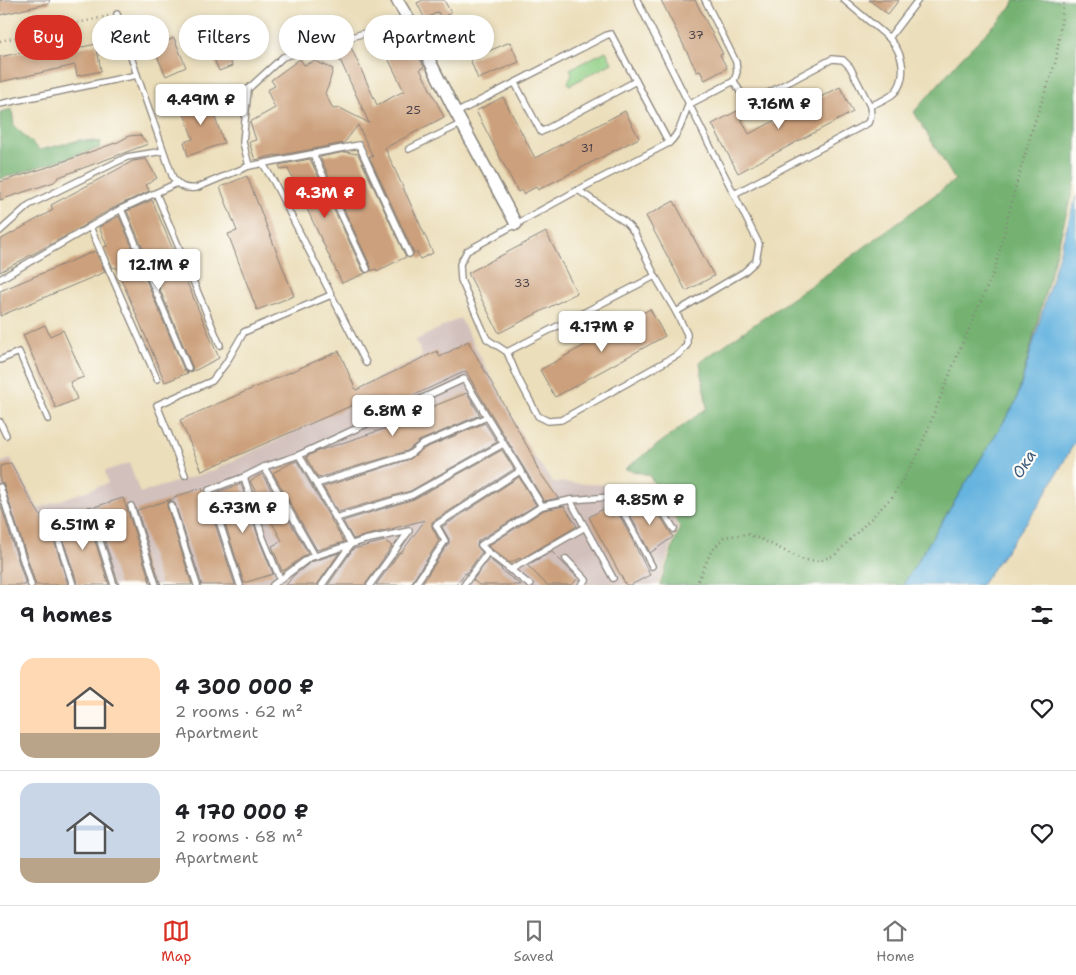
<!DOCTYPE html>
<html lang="en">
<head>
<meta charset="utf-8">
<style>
  body { margin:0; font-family:"Shantell Sans",sans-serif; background:#f6f6f6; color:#202124; height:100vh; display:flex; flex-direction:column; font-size:19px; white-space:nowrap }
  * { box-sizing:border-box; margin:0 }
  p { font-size:16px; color:#757577 }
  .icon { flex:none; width:28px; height:28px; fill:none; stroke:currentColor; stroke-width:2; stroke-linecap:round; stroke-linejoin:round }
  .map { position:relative; height:585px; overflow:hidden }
  .sheet { display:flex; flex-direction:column; background:#fff; flex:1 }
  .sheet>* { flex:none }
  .hud { position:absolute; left:15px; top:15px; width:500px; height:45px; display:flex; gap:10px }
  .price { position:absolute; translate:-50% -42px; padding:0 11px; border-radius:5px; background:#fff; color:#222; font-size:16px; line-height:32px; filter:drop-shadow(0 1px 2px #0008) }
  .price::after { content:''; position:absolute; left:50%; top:30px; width:15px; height:11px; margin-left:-8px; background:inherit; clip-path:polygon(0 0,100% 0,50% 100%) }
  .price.current { background:#d93025; color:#fff }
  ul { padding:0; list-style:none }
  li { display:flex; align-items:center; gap:15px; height:125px; padding:0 20px }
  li+li { border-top:1px solid #e0e0e0 }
  li span { display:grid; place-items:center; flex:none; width:140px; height:100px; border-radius:15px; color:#555 }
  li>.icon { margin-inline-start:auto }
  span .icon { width:60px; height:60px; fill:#fffc; stroke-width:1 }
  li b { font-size:21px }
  h2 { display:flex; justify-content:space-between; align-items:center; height:60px; padding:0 20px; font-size:21px }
  .tag { padding:0 18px; border-radius:22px; background:#fff; box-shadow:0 2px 8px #0003; font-size:18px; line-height:45px }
  .tag.current { background:#d93025; color:#fff }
  .tabs { display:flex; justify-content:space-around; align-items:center; height:70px; border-top:1px solid #e0e0e0; background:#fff; font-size:14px; color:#757577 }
  .tabs a { display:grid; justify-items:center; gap:2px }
  .tabs .current { color:#d93025 }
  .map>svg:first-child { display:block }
  .industrial { fill:#d1c0bc }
  .green { fill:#90cf85; stroke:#597860 }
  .forest { fill:#74b272; stroke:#4b6a56 }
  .water { fill:#65b3df; stroke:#446a8d }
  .building { fill:#cca07b }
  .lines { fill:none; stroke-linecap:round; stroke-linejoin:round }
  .lane-casing { stroke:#86807a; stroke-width:8 }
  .street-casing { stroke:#86807a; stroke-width:14 }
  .path { stroke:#86807a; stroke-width:2.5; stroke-dasharray:1 4; stroke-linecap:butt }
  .lane { stroke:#fff; stroke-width:5.5 }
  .street { stroke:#fff; stroke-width:11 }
  .labels { text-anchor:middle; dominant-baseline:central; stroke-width:4.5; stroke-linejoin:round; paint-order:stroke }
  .number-label { font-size:12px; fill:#4c424b }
  .water-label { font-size:16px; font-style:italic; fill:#3d5c7d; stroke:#fdfcf7 }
</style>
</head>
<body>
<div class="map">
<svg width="1076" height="585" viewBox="0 0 1076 585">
  <rect width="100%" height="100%" fill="#fdfcf7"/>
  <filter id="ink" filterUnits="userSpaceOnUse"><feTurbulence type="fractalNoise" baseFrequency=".02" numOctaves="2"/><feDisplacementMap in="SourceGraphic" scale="10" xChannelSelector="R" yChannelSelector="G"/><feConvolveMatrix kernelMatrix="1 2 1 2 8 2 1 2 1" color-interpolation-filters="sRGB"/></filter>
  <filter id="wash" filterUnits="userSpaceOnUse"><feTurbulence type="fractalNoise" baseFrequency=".0096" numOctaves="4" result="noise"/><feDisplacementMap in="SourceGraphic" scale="20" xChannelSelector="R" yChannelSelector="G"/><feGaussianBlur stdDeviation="1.12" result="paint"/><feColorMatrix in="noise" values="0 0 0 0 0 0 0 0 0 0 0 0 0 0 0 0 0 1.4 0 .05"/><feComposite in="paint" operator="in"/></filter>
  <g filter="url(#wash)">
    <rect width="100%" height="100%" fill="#ebdeba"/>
    <polygon class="industrial" points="460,318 531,452 553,482 653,487 678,526 658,585 0,585 0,463 11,459 38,508 108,483 105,471 129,463 140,493 212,471 359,401 355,389 422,356 416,340"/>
    <path class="green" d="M606,51L612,63L570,85L568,82C570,77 574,75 570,69Z"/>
    <g class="forest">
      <polygon points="1015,0 1076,0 1076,178 1016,402 903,585 660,585 680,527 649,475 625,469 707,408 700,362 840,265 955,180 914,112 962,57 1011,8"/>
      <polygon points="12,109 14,126 40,150 80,140 101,142 99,148 0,179 0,112"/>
    </g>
    <polygon class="water" points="1076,196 1076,440 1039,505 981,585 903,585 1016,402"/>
    <g id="blocks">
      <g class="building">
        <polygon points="0,0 49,0 50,3 0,15"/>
        <polygon points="423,0 444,0 451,13 441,18 438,12 425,19 417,3"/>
        <polygon points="661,0 695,0 723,54 720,55 727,68 705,80 700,71 697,72"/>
        <polygon points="869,0 899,0 888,14"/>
        <polygon points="250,33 257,50 247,54 241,36"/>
        <polygon points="174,38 186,67 166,76 153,47"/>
        <polygon points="77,40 78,48 96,44 101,71 77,76 75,65 0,82 0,57"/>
        <polygon points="510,42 519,62 478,79 470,59"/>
        <polygon points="350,45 377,105 404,91 388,58 413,45 424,67 420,69 444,117 385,148 433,253 420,259 417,252 414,253 369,156 373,157 358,125 344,143 276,156 276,155 255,160 249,142 256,140 250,122 275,108 267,90 275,86 271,80 300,59 304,65 315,61 333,69 328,87 325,93 333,109 340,108 369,123 336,51"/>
        <polygon points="224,46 232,66 219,71 211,52"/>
        <polygon points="840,87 853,112 738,173 712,124 737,111 749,134"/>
        <polygon points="207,95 224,143 188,156 184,142 193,139 181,105"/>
        <polygon points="503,97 535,158 625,111 639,138 538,190 536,187 523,194 522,190 518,192 476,111"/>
        <polygon points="140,135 148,144 59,177 54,182 0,200 0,182 45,168 118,142 129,136"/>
        <polygon points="345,152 358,154 406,257 377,271 376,269 371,271 371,267 320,157"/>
        <polygon points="146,159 157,178 146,185 149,191 119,205 95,218 78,229 0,272 0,240 53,210 51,205 133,161"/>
        <polygon points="310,159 363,271 366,273 342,283 288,169 281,170 279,165"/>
        <polygon points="247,176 294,296 257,310 228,234 237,231 220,187"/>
        <polygon points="152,200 219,358 198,369 165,382 116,267 113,268 104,247 107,246 99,227 119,216 184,370 187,373 190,372 193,369 192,366 127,211"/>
        <polygon points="674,201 714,276 686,291 646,216"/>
        <polygon points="546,232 577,293 499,333 468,273"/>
        <polygon points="95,251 105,272 0,316 0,291"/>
        <polygon points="650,309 665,336 555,397 540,370"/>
        <polygon points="45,325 50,336 63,330 84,377 70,382 77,399 56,408 23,335"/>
        <polygon points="468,341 531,453 538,470 558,498 544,501 476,389 466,371 365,418 360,402 202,471 180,420 339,351 356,390 437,351 440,357"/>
        <polygon points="467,393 480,415 419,441 407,451 318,478 306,457 318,451 396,425 406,417"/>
        <polygon points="485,423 497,442 410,491 338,512 323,487 410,459 423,449"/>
        <polygon points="502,450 514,469 432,522 432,527 439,541 410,585 376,585 400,552 401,553 425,520 353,539 343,521 414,499"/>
        <polygon points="297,461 344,542 317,550 273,473 291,463"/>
        <polygon points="11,463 28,495 46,525 50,524 50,527 68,585 36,585 4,486 3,483 0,482 0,466"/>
        <polygon points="262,474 308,553 286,569 282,571 272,546 282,541 250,481"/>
        <polygon points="519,477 536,505 478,541 477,546 482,552 466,574 465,573 456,585 421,585 449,543 449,539 442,527"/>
        <polygon points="241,484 259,539 273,574 244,583 215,493"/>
        <polygon points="202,488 205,497 206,496 235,585 202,585 175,504 171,500 167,502 167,506 192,585 161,585 137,510 175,498 174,497"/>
        <polygon points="123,498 128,512 151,585 119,585 94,507"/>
        <polygon points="637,500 644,512 654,506 673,537 650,553 626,507"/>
        <polygon points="0,503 26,585 0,585"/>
        <polygon points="612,504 617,513 618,512 650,575 631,585 626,585 589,517"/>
        <polygon points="564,506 577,526 521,559 520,558 510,563 488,546 544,510"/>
        <polygon points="86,513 109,585 78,585 58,525 56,522"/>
        <polygon points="385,541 392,546 365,585 328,585 353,549"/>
        <polygon points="552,552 578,578 572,585 547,585 527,565"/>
        <polygon points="339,553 317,585 286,585 293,576 311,562"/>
        <polygon points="489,559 502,569 501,570 521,585 479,585 473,580"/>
      </g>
    </g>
  </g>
  <g filter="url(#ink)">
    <use href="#blocks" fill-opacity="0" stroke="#86807a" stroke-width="1"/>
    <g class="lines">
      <defs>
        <g id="lane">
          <polyline points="637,0 734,194 868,123 871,115 870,106 850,67 843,60 832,59 759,98 750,101 743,97 734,81"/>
          <polyline points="844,0 889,38 918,0"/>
          <path d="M117,14L137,75L173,178C180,187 184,189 196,188L249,166"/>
          <polyline points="409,20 283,57 248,89 243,142 249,166 359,145 409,254"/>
          <polyline points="515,83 541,132 636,81"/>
          <polyline points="0,104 137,75"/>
          <path d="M870,106C878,102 889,99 895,92C905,81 904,63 898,51C896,46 892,42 889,38"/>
          <polyline points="456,113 607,35 611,34 669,143"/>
          <polyline points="409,149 463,123"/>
          <polyline points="313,154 367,269"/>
          <polyline points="263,164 274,182 366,363"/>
          <polyline points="578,190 625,222 634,232 655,276"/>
          <polyline points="156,193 220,345"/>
          <polyline points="121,209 188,368"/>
          <polyline points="90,227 157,379"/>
          <polyline points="0,231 29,205 127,157 163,151"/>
          <polygon points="655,276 676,312 687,334 687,345 679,354 561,420 548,421 538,416 518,378 507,352"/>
          <polyline points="0,279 121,209 177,183"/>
          <polyline points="676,312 744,272 756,261 759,244 734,194"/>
          <path d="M507,352L487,339L461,280L460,264L467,251L578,190L669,143C680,133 683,119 688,105L734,81L737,72L736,62L705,0"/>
          <polyline points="0,360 19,352 48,419"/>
          <polyline points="0,422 6,435"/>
          <polyline points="264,467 315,556"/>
          <polyline points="185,475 157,405 212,381 226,363 244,332 331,295"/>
          <polyline points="244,477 263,538 280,579"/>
          <polyline points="316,484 409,455 421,445 487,417"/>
          <polyline points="0,487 31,585"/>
          <polyline points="615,497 652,566"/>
          <polyline points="570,500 613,578"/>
          <polyline points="171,505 197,585"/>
          <polyline points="131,506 156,585"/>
          <polyline points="542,506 570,500 652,494 674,529"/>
          <polyline points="90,510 114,585"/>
          <polyline points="336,518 412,495 503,444"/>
          <polyline points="54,526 73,585"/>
          <polyline points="488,552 530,585"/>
          <polyline points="566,559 586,580 581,585"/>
          <polyline points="510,570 585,527"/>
          <polyline points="240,585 209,490 244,477 264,467 299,455"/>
          <polyline points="273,585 309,558 365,540 409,531 370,585"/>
          <polyline points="322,585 351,544 299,455 464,379 542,506 481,545 488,552 464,585"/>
          <polyline points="415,585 445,541 436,525 520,471"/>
        </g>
        <polyline id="street" points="397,0 409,20 456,113 516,224"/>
      </defs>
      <use href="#lane" class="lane-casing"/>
      <use href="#street" class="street-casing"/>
      <g class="path">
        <polyline points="0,41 108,16"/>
        <polyline points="696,585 711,552 724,537 747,534 763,540 803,560 819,561 835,555 892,497 917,456 957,356 995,269 1016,185 1034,124 1056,61 1064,0"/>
      </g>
      <use href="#lane" class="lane"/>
      <use href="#street" class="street"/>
    </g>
  </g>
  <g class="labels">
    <g class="number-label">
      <text x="696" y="35">37</text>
      <text x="413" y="110">25</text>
      <text x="587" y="148">31</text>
      <text x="522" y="283">33</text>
    </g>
    <g class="water-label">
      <text transform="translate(1024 464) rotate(-57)">Ока</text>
    </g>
  </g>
</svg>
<b class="price" style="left:201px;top:126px">4.49M ₽</b>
<b class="price" style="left:779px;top:130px">7.16M ₽</b>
<b class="price current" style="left:325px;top:219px">4.3M ₽</b>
<b class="price" style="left:159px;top:291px">12.1M ₽</b>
<b class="price" style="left:602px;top:353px">4.17M ₽</b>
<b class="price" style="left:393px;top:437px">6.8M ₽</b>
<b class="price" style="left:650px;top:526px">4.85M ₽</b>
<b class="price" style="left:243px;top:534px">6.73M ₽</b>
<b class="price" style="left:83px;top:551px">6.51M ₽</b>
<div class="hud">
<a class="tag current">Buy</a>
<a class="tag">Rent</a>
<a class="tag">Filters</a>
<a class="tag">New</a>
<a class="tag">Apartment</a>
</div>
</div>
<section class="sheet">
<h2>9 homes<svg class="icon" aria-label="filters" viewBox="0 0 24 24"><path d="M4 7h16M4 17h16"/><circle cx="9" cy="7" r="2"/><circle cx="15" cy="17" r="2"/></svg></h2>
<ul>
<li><span style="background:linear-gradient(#ffd9b3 75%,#b9a48a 0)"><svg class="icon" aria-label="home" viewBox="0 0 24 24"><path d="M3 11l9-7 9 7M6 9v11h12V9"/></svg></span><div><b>4 300 000 ₽</b><p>2 rooms · 62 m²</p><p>Apartment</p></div><svg class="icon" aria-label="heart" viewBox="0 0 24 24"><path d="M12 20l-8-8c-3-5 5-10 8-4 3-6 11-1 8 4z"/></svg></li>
<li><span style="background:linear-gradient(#c9d6e8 75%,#b9a48a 0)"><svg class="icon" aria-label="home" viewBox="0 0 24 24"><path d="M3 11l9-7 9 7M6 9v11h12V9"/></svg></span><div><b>4 170 000 ₽</b><p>2 rooms · 68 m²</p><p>Apartment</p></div><svg class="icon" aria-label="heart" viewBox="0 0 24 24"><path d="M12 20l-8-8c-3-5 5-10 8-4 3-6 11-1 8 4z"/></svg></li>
</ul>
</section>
<nav class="tabs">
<a class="current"><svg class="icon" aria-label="map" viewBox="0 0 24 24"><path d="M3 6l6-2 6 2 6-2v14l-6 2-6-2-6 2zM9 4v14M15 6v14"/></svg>Map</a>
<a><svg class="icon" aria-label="saved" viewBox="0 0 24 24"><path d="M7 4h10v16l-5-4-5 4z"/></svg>Saved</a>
<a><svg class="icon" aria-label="home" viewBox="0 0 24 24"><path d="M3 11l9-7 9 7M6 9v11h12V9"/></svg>Home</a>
</nav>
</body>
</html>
